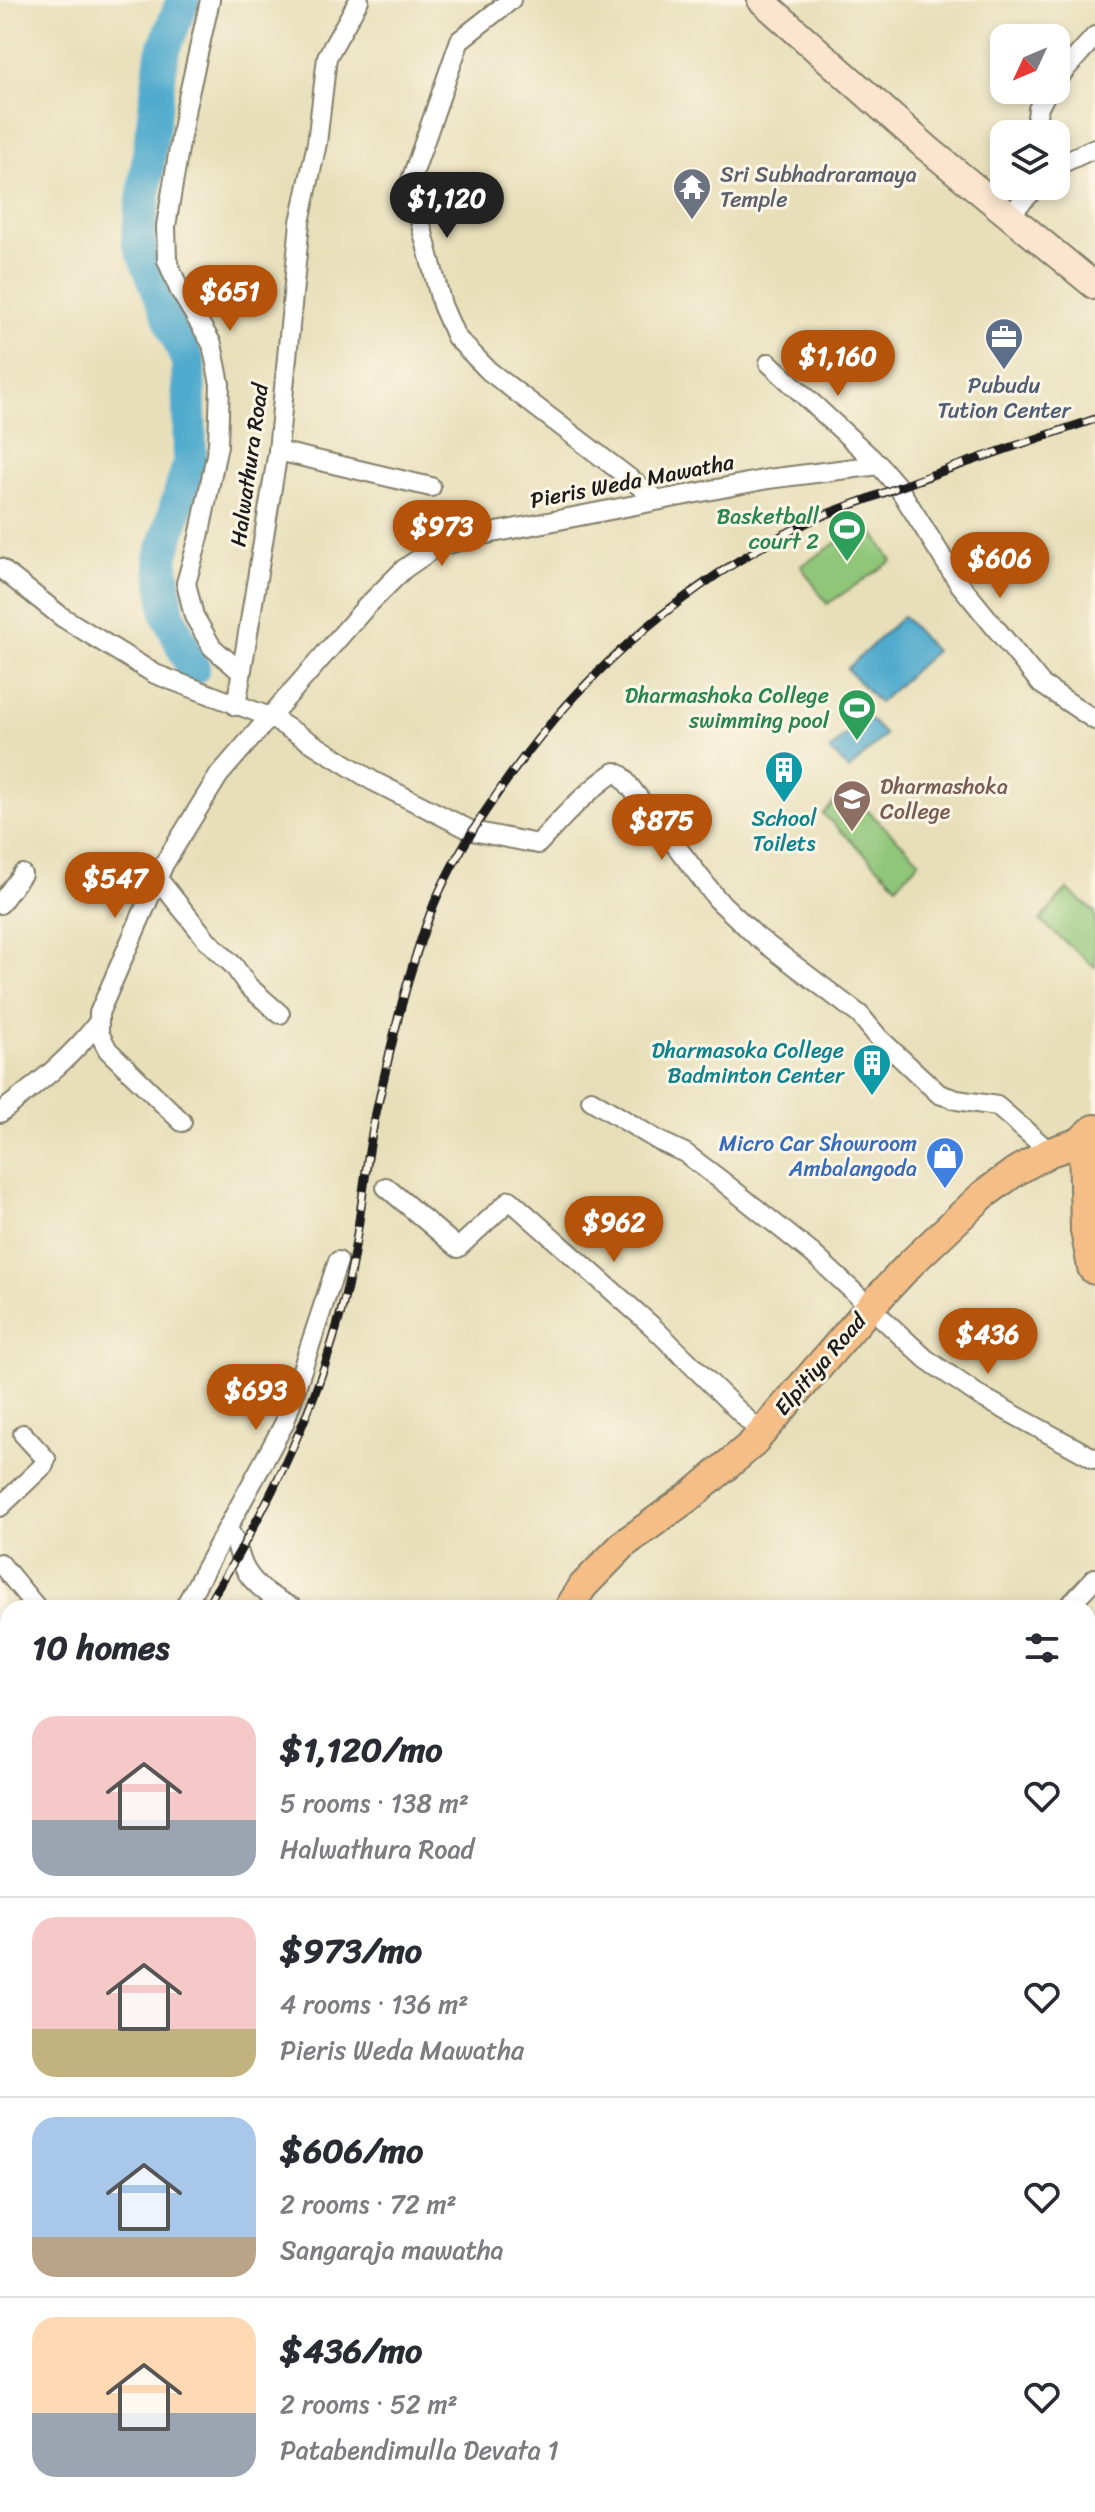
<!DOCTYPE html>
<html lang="en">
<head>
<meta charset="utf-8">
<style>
  body { margin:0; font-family:Sriracha,sans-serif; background:#f7f7f7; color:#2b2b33; height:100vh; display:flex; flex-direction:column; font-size:30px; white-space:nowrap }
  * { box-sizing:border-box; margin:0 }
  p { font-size:26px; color:#7c7c81 }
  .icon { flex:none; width:44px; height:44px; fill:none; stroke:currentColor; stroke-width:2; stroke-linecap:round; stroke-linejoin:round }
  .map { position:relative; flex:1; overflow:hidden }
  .details { position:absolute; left:0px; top:1600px; width:1096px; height:912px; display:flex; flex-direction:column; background:#fff; border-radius:24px 24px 0 0; box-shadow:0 4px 12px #0003 }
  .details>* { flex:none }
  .needle { width:52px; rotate:226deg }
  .controls { position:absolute; left:990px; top:24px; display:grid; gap:16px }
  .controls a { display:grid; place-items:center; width:80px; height:80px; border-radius:16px; background:#fff; box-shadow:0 4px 12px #0003; font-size:40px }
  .price { position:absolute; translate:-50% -68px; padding:0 18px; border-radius:28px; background:#b45309; color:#fff; font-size:26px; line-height:52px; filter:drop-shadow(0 2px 4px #0008) }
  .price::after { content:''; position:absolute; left:50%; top:48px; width:24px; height:18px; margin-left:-12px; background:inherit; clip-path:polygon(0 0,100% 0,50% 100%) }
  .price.on { background:#222; color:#fff }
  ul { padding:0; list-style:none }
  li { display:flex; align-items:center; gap:24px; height:200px; padding:0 32px }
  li+li { border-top:2px solid #e1e1e2 }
  li span { display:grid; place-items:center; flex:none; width:224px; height:160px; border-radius:24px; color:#555 }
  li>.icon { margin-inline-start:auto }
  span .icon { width:96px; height:96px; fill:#fffc; stroke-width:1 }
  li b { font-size:34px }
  h2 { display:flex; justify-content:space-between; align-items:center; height:96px; padding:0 32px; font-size:34px }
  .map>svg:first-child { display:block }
  .green { fill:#90c679; stroke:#56714a; stroke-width:2 }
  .water { fill:#50aacd; stroke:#366374; stroke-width:2 }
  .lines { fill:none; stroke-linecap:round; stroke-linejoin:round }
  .river { stroke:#50aacd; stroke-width:34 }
  .street-casing { stroke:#827e6a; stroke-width:22 }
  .secondary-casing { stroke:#827e6a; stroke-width:30 }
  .primary-casing { stroke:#827e6a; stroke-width:32 }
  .highway-casing { stroke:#827e6a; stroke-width:38 }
  .street { stroke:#fff; stroke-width:18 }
  .secondary { stroke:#fbe5cf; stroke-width:26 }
  .primary { stroke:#f5be86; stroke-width:28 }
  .highway { stroke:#f5be86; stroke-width:34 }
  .rail-casing { stroke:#1c1c1c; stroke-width:9 }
  .rail { stroke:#fcf5e5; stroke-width:6; stroke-dasharray:18; stroke-linecap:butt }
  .labels { text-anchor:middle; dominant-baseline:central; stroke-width:6; stroke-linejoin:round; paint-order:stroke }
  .worship-label { font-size:22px; fill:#5b616d; stroke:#fcf5e5; text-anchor:start }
  .service-label { font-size:22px; fill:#4e5e75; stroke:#fcf5e5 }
  .street-label { font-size:22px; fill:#1c1c1c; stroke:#fcf5e5 }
  .leisure-label { font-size:22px; fill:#27864d; stroke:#fcf5e5; text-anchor:end }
  .education-label { font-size:22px; fill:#785e54; stroke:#fcf5e5; text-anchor:start }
  .culture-label { font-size:22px; fill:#0d838f; stroke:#fcf5e5 }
  .shop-label { font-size:22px; fill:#366cbe; stroke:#fcf5e5; text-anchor:end }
</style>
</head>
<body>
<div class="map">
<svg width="1095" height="2512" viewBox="0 0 1095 2512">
  <rect width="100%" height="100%" fill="#fcf5e5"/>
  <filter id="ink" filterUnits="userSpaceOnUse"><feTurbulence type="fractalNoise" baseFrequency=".0125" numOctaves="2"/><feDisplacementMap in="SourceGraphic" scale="16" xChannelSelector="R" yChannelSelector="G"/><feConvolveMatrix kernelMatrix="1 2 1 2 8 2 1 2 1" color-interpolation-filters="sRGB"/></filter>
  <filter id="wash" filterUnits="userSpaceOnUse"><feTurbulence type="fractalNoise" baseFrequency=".006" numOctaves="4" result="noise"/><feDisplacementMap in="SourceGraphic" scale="32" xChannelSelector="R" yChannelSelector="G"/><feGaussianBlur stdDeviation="1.8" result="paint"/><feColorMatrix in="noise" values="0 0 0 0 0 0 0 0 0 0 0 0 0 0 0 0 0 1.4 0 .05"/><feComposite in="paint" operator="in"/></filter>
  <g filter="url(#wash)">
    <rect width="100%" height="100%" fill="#e7dfb9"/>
    <g class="green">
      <polygon points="867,523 892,561 827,604 801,566"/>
      <polygon points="846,790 920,861 897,885 823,814"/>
      <polygon points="1067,889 1095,912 1095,967 1040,921"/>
    </g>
    <g class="water">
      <polygon points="903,616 935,651 879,703 847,669"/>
      <polygon points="866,715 885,735 849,770 830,750"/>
    </g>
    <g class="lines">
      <polyline class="river" points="183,0 162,54 138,240 188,362 190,461 161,558 168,615 193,668"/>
    </g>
  </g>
  <g filter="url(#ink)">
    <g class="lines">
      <defs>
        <g id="street">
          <polyline points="210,0 186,107 166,226 167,260 179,289 212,344 220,384 218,445 199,537 186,583 194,616 212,647 241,672"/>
          <polyline points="511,0 460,40 410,183 442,305 456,337 489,371 658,500"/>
          <polyline points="1056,80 1095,36"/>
          <polyline points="1035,134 1038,109 1048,90"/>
          <polyline points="1056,166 1095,148"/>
          <polyline points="1010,214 1038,186"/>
          <polyline points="769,363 879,465"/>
          <polyline points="278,451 431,487"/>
          <path d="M0,568L62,617L155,674L270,717L373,781L472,831L538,844C562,818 585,792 615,772L621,775L717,899L757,937L860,1015L878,1037L939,1094L957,1100L997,1106L1050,1152"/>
          <polyline points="236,706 278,451 300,222 317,143 327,57 359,0"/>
          <polyline points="158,879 207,940 234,966 248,986 280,1014"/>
          <polyline points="0,904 22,874"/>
          <polyline points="591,1100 659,1141 685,1153 722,1181 813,1254 926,1359 980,1396 1095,1459"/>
          <path d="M0,1113C36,1085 72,1058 99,1021"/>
          <polyline points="182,1122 108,1050 99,1033 99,1013 164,864 219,775 365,608 404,569 436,547 482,535 768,479 879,465 898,487 958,582 1041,684 1095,720"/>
          <polyline points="386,1187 458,1248 510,1200 652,1326 761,1433"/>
          <polyline points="0,1507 44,1465 46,1459 23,1434"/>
          <path d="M228,1529C236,1540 238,1552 243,1565C252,1585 274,1599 293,1608"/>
          <polyline points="0,1563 37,1608"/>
          <polyline points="184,1608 284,1424 338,1261"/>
          <polyline points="1067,1608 1095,1578"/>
          <polyline points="0,1897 8,1885"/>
          <polyline points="0,1971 8,1978"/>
          <polyline points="0,2333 8,2344"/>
          <polyline points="1088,2498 1095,2504"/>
          <polyline points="571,2512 577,2504"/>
        </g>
        <polyline id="secondary" points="761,0 927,148 1095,286"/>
        <g id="primary">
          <polyline points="569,1608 583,1586 625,1543 693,1494 751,1445 870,1307 909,1265 983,1195 1016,1171 1050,1152 1086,1140"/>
          <polyline points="118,2512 121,2504"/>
        </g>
        <polyline id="highway" points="1095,1132 1086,1140 1088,1230 1095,1267"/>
      </defs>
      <use href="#street" class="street-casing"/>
      <use href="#secondary" class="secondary-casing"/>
      <use href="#primary" class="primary-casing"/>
      <use href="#highway" class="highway-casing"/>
      <use href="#street" class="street"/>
      <use href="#secondary" class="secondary"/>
      <use href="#primary" class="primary"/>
      <use href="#highway" class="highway"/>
      <defs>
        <g id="rail">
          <path d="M205,1608C269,1510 324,1393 349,1279C361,1224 364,1168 376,1113C392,1042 407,972 434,904C449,868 471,832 493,800C573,681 679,586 808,522C827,513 848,506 868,499C942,469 1019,445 1095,419"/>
          <polyline points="0,1926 8,1913"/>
        </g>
      </defs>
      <use href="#rail" class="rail-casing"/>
      <use href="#rail" class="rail"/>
    </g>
  </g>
  <defs>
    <symbol id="temple-pin" viewBox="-11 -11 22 30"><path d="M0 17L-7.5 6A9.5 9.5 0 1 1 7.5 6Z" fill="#6b7280" stroke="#fcf5e5"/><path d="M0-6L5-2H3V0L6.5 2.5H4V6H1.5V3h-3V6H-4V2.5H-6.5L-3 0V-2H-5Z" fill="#fff"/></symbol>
    <symbol id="office-pin" viewBox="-11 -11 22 30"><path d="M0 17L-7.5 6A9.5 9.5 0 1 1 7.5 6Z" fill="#5c6f8a" stroke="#fcf5e5"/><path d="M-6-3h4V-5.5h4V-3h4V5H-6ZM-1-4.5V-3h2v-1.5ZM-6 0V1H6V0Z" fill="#fff"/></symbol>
    <symbol id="stadium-pin" viewBox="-11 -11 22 30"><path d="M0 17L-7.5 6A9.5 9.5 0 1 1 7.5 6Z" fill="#2e9e5b" stroke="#fcf5e5"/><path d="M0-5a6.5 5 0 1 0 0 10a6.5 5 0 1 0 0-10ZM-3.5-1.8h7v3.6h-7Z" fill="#fff"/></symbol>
    <symbol id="building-pin" viewBox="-11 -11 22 30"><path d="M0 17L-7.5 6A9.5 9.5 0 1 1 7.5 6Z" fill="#0f9aa8" stroke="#fcf5e5"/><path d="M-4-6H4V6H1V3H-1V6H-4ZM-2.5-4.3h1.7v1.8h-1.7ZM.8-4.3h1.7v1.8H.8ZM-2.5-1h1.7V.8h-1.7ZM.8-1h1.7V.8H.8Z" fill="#fff"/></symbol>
    <symbol id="university-pin" viewBox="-11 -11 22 30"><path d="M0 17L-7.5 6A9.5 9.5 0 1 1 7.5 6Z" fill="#8d6e63" stroke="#fcf5e5"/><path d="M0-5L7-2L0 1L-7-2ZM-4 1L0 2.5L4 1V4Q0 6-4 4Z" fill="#fff"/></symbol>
    <symbol id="shop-pin" viewBox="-11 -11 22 30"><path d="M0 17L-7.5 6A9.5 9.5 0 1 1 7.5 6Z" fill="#3f7fe0" stroke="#fcf5e5"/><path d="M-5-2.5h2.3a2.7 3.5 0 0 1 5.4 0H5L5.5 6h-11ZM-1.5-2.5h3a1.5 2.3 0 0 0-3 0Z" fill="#fff"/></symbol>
  </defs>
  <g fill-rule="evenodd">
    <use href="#temple-pin" x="670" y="165" width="44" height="60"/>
    <use href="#office-pin" x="982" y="315" width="44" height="60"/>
    <use href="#stadium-pin" x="825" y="507" width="44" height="60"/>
    <use href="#stadium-pin" x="835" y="686" width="44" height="60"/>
    <use href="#building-pin" x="762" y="748" width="44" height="60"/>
    <use href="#university-pin" x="830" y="777" width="44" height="60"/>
    <use href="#building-pin" x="850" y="1041" width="44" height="60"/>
    <use href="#shop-pin" x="923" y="1134" width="44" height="60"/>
  </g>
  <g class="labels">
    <g class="worship-label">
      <text x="720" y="174">Sri Subhadraramaya<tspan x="720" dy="25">Temple</tspan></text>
    </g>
    <g class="service-label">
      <text x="1004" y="385">Pubudu<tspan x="1004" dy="25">Tution Center</tspan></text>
    </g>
    <g class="street-label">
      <text transform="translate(249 465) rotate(-82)">Halwathura Road</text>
      <text transform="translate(632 481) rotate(-11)">Pieris Weda Mawatha</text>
      <text transform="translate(820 1364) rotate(-49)">Elpitiya Road</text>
    </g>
    <g class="leisure-label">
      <text x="819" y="516">Basketball<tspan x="819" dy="25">court 2</tspan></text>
      <text x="829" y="695">Dharmashoka College<tspan x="829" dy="25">swimming pool</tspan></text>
    </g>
    <g class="education-label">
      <text x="880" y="786">Dharmashoka<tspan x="880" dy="25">College</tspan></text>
    </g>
    <g class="culture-label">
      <text x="784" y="818">School<tspan x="784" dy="25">Toilets</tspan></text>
      <text x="844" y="1050" text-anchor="end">Dharmasoka College<tspan x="844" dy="25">Badminton Center</tspan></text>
    </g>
    <g class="shop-label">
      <text x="917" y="1143">Micro Car Showroom<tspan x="917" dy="25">Ambalangoda</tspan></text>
    </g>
  </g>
</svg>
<div class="controls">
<a><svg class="needle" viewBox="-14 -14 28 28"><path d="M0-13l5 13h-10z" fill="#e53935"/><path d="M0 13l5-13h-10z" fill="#7c7c81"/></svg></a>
<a><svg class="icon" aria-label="layers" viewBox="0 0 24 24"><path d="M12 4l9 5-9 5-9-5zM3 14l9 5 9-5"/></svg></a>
</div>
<b class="price on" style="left:447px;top:240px">$1,120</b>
<b class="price" style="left:230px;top:333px">$651</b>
<b class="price" style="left:838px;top:398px">$1,160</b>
<b class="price" style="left:442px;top:568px">$973</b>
<b class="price" style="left:1000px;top:600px">$606</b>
<b class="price" style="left:662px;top:862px">$875</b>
<b class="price" style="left:115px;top:920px">$547</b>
<b class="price" style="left:614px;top:1264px">$962</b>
<b class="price" style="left:988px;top:1376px">$436</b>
<b class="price" style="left:256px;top:1432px">$693</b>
<section class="details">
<h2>10 homes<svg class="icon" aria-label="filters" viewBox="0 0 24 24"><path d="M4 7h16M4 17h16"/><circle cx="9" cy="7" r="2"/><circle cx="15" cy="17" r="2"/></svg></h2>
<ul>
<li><span style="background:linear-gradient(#f6c9c9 65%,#9aa5b1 0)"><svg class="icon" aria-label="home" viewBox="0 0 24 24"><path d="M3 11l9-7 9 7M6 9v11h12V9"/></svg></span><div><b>$1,120/mo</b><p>5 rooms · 138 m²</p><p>Halwathura Road</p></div><svg class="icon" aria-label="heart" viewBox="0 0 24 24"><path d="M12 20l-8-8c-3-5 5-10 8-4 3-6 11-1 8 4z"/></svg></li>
<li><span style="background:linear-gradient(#f6c9c9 70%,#c2b280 0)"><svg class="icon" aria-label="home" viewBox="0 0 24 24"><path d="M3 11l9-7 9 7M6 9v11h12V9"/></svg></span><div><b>$973/mo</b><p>4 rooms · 136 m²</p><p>Pieris Weda Mawatha</p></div><svg class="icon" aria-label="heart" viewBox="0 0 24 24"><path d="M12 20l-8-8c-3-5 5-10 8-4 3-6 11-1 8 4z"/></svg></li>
<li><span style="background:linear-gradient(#a9c7e8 75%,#b9a48a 0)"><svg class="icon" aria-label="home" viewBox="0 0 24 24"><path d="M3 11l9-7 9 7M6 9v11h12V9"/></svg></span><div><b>$606/mo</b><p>2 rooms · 72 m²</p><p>Sangaraja mawatha</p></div><svg class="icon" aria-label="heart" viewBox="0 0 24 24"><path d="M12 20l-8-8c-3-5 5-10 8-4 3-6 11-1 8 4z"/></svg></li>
<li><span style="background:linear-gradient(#ffd9b3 60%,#9aa5b1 0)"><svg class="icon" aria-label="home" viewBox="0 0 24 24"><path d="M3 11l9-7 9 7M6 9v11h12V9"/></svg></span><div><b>$436/mo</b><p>2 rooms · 52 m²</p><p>Patabendimulla Devata 1</p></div><svg class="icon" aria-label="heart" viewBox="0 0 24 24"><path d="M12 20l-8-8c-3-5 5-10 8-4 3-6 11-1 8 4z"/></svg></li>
</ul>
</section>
</div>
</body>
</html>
